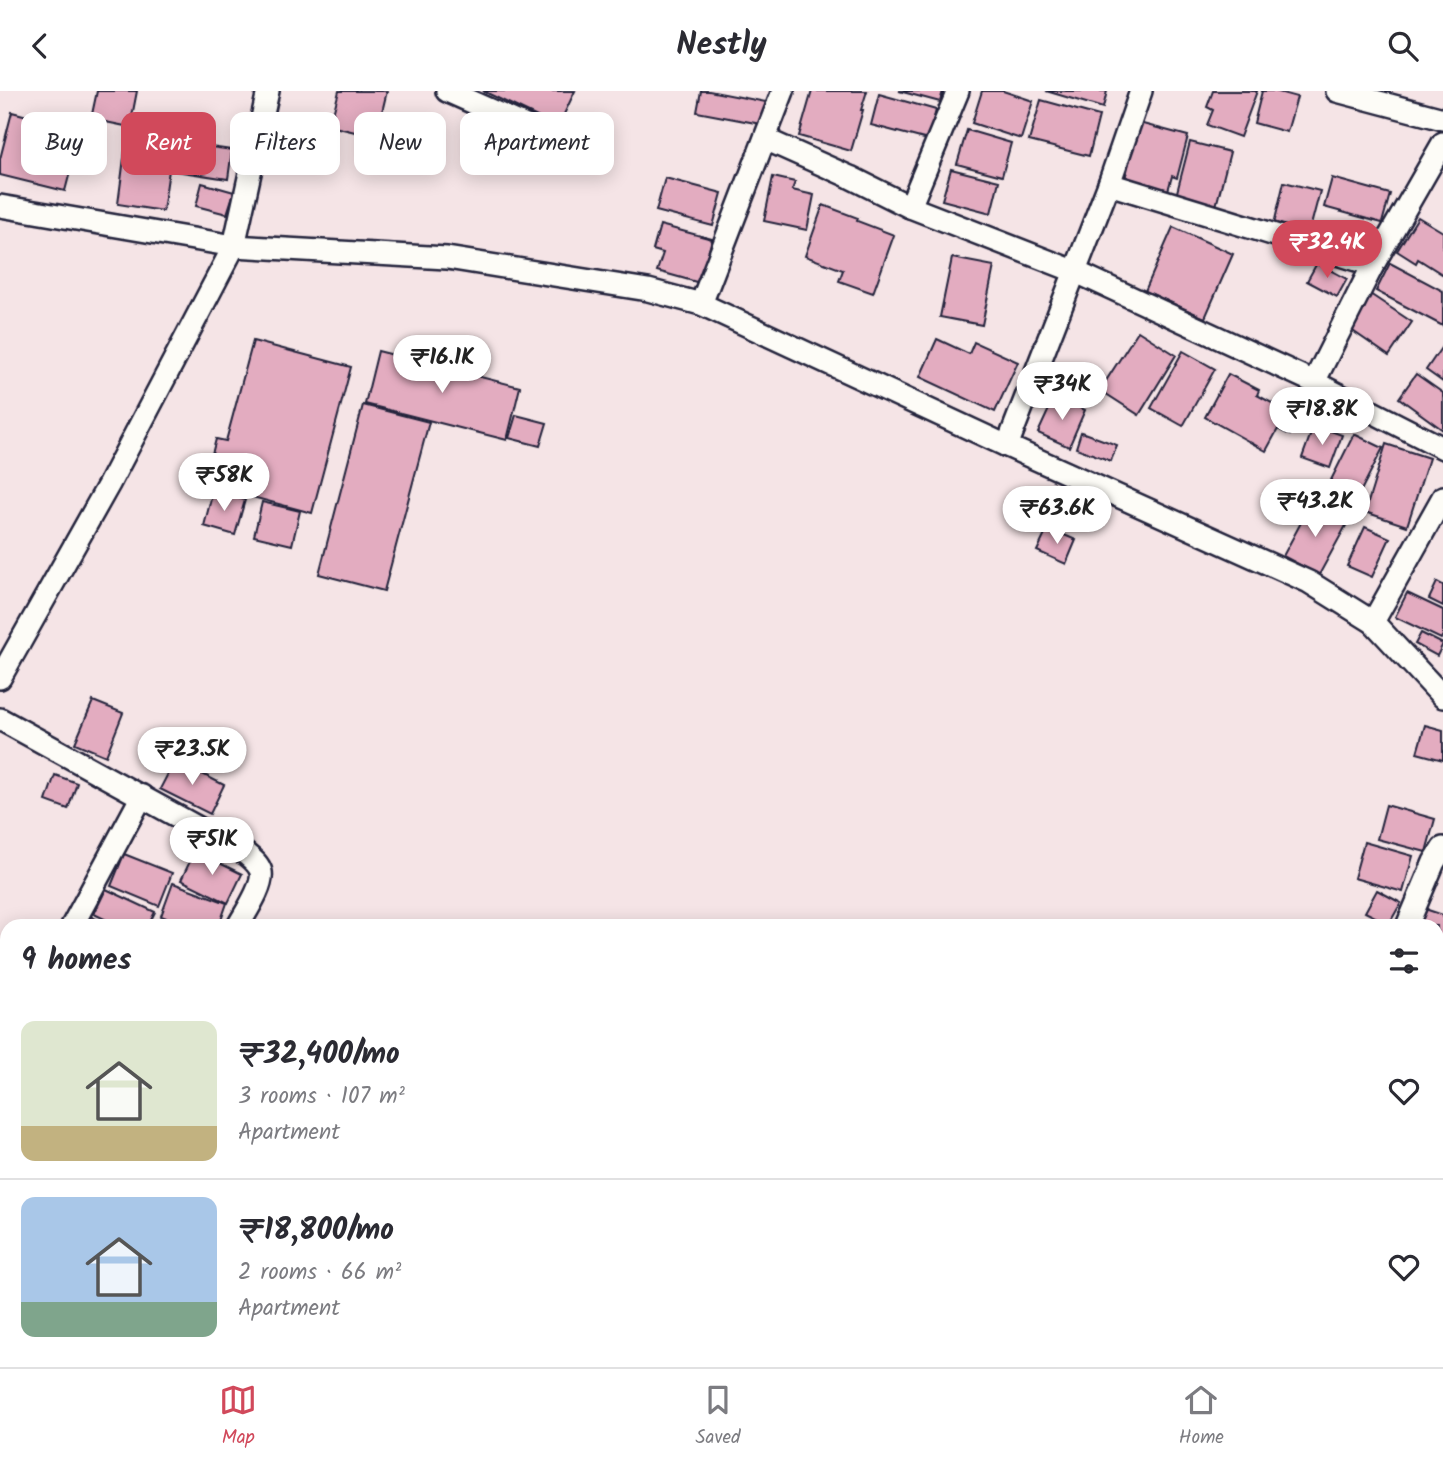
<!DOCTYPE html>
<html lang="en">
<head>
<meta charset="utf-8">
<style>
  body { margin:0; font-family:Kalam,sans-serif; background:#f7f7f7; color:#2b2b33; height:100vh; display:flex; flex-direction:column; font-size:26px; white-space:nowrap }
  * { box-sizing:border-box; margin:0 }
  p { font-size:23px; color:#7c7c81 }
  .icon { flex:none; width:38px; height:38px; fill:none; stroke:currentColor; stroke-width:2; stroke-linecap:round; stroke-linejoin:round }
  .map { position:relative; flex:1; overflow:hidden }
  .side { position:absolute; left:0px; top:828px; width:1444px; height:450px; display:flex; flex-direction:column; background:#fff; border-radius:21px 21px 0 0; box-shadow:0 4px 18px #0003 }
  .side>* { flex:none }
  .hud { position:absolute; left:21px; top:21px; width:700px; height:63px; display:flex; gap:14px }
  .price { position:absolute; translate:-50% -60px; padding:0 16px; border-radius:24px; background:#fff; color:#222; font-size:23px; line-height:46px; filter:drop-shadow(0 2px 4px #0008) }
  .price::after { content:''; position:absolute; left:50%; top:42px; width:21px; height:16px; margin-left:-10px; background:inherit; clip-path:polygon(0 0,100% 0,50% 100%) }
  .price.selected { background:#d1495b; color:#fff }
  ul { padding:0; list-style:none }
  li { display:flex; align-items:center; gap:21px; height:175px; padding:0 21px }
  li+li { border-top:2px solid #e1e1e2 }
  li span { display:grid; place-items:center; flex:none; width:196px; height:140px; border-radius:14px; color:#555 }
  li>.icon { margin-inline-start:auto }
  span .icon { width:84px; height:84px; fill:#fffc; stroke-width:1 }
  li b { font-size:30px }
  h2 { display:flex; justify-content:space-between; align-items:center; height:84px; padding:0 21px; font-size:30px }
  .pill { padding:0 24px; border-radius:14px; background:#fff; box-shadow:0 4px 18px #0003; font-size:24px; line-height:63px }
  .pill.selected { background:#d1495b; color:#fff }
  header { display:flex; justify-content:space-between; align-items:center; height:91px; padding:0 21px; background:#fff; font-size:32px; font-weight:600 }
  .tabs { display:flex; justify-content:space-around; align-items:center; height:98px; border-top:2px solid #e1e1e2; background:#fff; font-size:19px; color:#7c7c81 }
  .tabs a { display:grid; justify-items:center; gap:4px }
  .tabs .selected { color:#d1495b }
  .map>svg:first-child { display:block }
  .building { fill:#e3acc0; stroke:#22223b; stroke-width:2 }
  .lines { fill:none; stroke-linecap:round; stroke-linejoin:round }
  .minor-casing { stroke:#22223b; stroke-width:26 }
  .minor { stroke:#fdfcf7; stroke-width:21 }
</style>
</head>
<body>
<header><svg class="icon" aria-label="back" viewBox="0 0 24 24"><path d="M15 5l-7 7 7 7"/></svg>Nestly<svg class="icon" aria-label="search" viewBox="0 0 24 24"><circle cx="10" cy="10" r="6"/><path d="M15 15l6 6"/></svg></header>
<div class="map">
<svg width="1443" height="1276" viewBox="0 0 1443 1276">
  <rect width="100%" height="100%" fill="#f5e4e6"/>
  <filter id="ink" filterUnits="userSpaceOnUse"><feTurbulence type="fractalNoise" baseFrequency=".0143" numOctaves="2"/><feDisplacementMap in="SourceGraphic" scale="14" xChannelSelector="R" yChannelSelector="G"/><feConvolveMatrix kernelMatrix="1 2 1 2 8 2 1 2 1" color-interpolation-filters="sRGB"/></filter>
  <g filter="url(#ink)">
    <g class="building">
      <polygon points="97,0 137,0 130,36 91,28"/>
      <polygon points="339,0 387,0 376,46 330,35"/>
      <polygon points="483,0 575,0 558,36"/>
      <polygon points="701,0 709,0 766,11 761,33 697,21"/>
      <polygon points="812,0 867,0 861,19 863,19 851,60 799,45"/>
      <polygon points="899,0 943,0 940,11"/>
      <polygon points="982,0 1003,0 1033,10 1021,48 972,32"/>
      <polygon points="1046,0 1107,0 1103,17"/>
      <polygon points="1213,0 1257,0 1240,46 1207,34 1213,19 1207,16"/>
      <polygon points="1262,0 1275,0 1297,6 1287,41 1254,32"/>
      <polygon points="879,3 936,19 928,49 871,34"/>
      <polygon points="1041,9 1099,25 1089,65 1029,50"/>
      <polygon points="12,21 81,39 65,100 0,84 0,68"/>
      <polygon points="1139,32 1188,45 1177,87 1172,85 1167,103 1124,92"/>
      <polygon points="967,39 1011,52 1002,85 957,73"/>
      <polygon points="127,44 232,59 228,88 169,79 163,120 118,113"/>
      <polygon points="1190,51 1230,61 1216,115 1176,105"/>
      <polygon points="951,78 999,90 991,122 942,109"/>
      <polygon points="773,86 795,91 792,99 814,104 807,139 764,130"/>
      <polygon points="665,87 722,102 713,135 656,120"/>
      <polygon points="1332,87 1390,103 1382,132 1324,116"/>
      <polygon points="1284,91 1320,100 1309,142 1274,133"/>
      <polygon points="202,92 234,101 227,123 196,115"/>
      <polygon points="823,114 858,127 857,130 894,144 873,202 839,190 843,179 805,165"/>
      <polygon points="1418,126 1443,141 1443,181 1442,183 1418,168 1416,172 1397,160"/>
      <polygon points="660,134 712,148 700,192 657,180 663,162 653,159"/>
      <polygon points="1173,136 1233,163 1205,227 1145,200"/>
      <polygon points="952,167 994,175 982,234 940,226"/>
      <polygon points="1317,172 1347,188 1337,206 1307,190"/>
      <polygon points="1390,172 1443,200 1443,235 1376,200"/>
      <polygon points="1370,203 1412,231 1389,265 1347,236"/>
      <polygon points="1138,240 1176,264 1139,324 1100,299"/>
      <polygon points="937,248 969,263 974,251 1018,271 995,321 920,286"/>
      <polygon points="253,250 351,276 312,422 204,393 216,348 226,350"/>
      <polygon points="1443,254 1443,291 1426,279"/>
      <polygon points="378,260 520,296 507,349 365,313"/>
      <polygon points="1183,260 1215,278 1183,335 1151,317"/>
      <polygon points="1228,283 1259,299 1257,304 1300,327 1290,344 1278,338 1266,360 1205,326"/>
      <polygon points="1416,283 1443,302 1443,339 1399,307"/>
      <polygon points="1055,305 1085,319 1069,356 1038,342"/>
      <polygon points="363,314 429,331 384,500 319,483"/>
      <polygon points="516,324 547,332 540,355 509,347"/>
      <polygon points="1314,334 1342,344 1330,377 1302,367"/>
      <polygon points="1081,341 1117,354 1111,370 1076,357"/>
      <polygon points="1354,343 1383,357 1352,417 1324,403"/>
      <polygon points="1386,353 1429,367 1407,435 1365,421"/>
      <polygon points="213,400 245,409 235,444 204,435"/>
      <polygon points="262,411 300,420 292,454 254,445"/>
      <polygon points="1312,411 1348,431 1319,484 1283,465"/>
      <polygon points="1365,436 1390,447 1372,486 1347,475"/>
      <polygon points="1048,437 1076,449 1066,473 1037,460"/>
      <polygon points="1437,491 1443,494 1443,515 1429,508"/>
      <polygon points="1407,502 1443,519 1443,544 1441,548 1395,526"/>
      <polygon points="1421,542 1443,553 1437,565 1415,553"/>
      <polygon points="93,610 123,622 106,665 75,652"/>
      <polygon points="1425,634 1443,639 1443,669 1417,662"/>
      <polygon points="175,669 224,694 210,723 160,698"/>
      <polygon points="55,684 77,692 68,718 46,710"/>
      <polygon points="1386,714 1435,728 1426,761 1377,748"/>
      <polygon points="1364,751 1413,765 1403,801 1354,787"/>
      <polygon points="195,760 242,783 228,812 181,789"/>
      <polygon points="124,763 172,782 159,815 111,795"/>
      <polygon points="173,792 227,812 219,835 187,835 161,825"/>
      <polygon points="106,798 155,821 148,835 119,835 94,823"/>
      <polygon points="1377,799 1401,812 1389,833 1365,821"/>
      <polygon points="1422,817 1443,824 1443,866 1437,864 1437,835 1416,835"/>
      <polygon points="90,825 109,835 84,835"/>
      <polygon points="1443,977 1443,1001 1437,999 1437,992"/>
      <polygon points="1437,1001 1443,1004 1443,1012 1437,1025"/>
      <polygon points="1443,1021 1443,1048 1437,1046 1437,1039"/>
      <polygon points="1437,1054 1443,1058 1443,1080 1437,1076"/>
      <polygon points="7,1109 7,1135 0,1131 0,1121"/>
      <polygon points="1437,1110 1443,1114 1443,1158 1437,1167"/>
      <polygon points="0,1142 7,1146 7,1183 0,1179"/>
      <polygon points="1443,1170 1443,1199 1437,1195 1437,1180"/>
      <polygon points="1437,1218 1443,1220 1443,1234 1437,1231"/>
      <polygon points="1028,1270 1050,1270 1078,1276 1027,1276"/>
      <polygon points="1192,1270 1219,1270 1216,1276 1204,1276"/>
    </g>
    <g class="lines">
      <defs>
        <g id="minor">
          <polyline points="447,0 537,40"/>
          <polyline points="1337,0 1443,28"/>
          <polyline points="765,48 850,86 910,116 1074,180 1314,291 1443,357"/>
          <polyline points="1109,93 1373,174"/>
          <polyline points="0,115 234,155 447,167 648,199 701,213 1007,355 1309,491 1373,531 1443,606"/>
          <polyline points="910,116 958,0"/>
          <polyline points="701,213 783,0"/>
          <polyline points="1314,291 1373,174 1443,52"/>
          <polyline points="1007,355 1109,93 1141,0"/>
          <polyline points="1373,531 1443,406"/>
          <polyline points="0,587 109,393 234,155 268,0"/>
          <path d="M0,628L246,763C252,768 259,773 261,781C264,795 245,822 238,835"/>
          <polyline points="72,835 142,705"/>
          <polyline points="1407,835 1434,771 1443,757"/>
          <polyline points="1437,882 1443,886"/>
          <polyline points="0,969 7,956"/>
          <polyline points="1437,1095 1443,1098"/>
          <polyline points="1385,1270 1395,1276"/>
          <polyline points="1,1276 7,1264"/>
          <polyline points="1247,1276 1249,1270"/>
        </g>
      </defs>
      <use href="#minor" class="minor-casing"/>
      <use href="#minor" class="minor"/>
    </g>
  </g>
</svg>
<b class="price selected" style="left:1327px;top:189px">₹32.4K</b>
<b class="price" style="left:442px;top:304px">₹16.1K</b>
<b class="price" style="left:1062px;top:331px">₹34K</b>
<b class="price" style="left:1322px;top:356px">₹18.8K</b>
<b class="price" style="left:224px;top:422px">₹58K</b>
<b class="price" style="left:1315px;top:448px">₹43.2K</b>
<b class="price" style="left:1057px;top:455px">₹63.6K</b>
<b class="price" style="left:192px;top:696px">₹23.5K</b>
<b class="price" style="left:212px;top:786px">₹51K</b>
<div class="hud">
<a class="pill">Buy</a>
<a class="pill selected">Rent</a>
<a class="pill">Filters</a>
<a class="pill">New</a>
<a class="pill">Apartment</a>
</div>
<section class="side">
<h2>9 homes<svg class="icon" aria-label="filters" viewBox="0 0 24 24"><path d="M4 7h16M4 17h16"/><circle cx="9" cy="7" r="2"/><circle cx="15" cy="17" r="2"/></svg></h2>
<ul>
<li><span style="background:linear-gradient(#dfe7d0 75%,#c2b280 0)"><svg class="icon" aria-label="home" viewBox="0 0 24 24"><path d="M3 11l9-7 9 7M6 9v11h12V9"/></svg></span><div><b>₹32,400/mo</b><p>3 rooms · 107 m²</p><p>Apartment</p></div><svg class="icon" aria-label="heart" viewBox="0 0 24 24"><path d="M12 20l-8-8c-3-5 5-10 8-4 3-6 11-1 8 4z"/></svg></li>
<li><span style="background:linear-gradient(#a9c7e8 75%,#7fa58c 0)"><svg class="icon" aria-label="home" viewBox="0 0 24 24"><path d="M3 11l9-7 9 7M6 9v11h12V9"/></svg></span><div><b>₹18,800/mo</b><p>2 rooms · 66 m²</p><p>Apartment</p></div><svg class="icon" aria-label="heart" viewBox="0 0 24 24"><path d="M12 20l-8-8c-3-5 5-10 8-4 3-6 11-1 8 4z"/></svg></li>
</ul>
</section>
</div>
<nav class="tabs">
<a class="selected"><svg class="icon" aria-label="map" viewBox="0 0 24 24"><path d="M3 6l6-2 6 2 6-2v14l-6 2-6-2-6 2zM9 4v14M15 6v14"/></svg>Map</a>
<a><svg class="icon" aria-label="saved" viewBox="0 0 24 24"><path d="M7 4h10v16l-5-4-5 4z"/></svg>Saved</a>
<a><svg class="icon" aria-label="home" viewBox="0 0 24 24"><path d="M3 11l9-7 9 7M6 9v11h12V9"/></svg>Home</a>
</nav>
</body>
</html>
